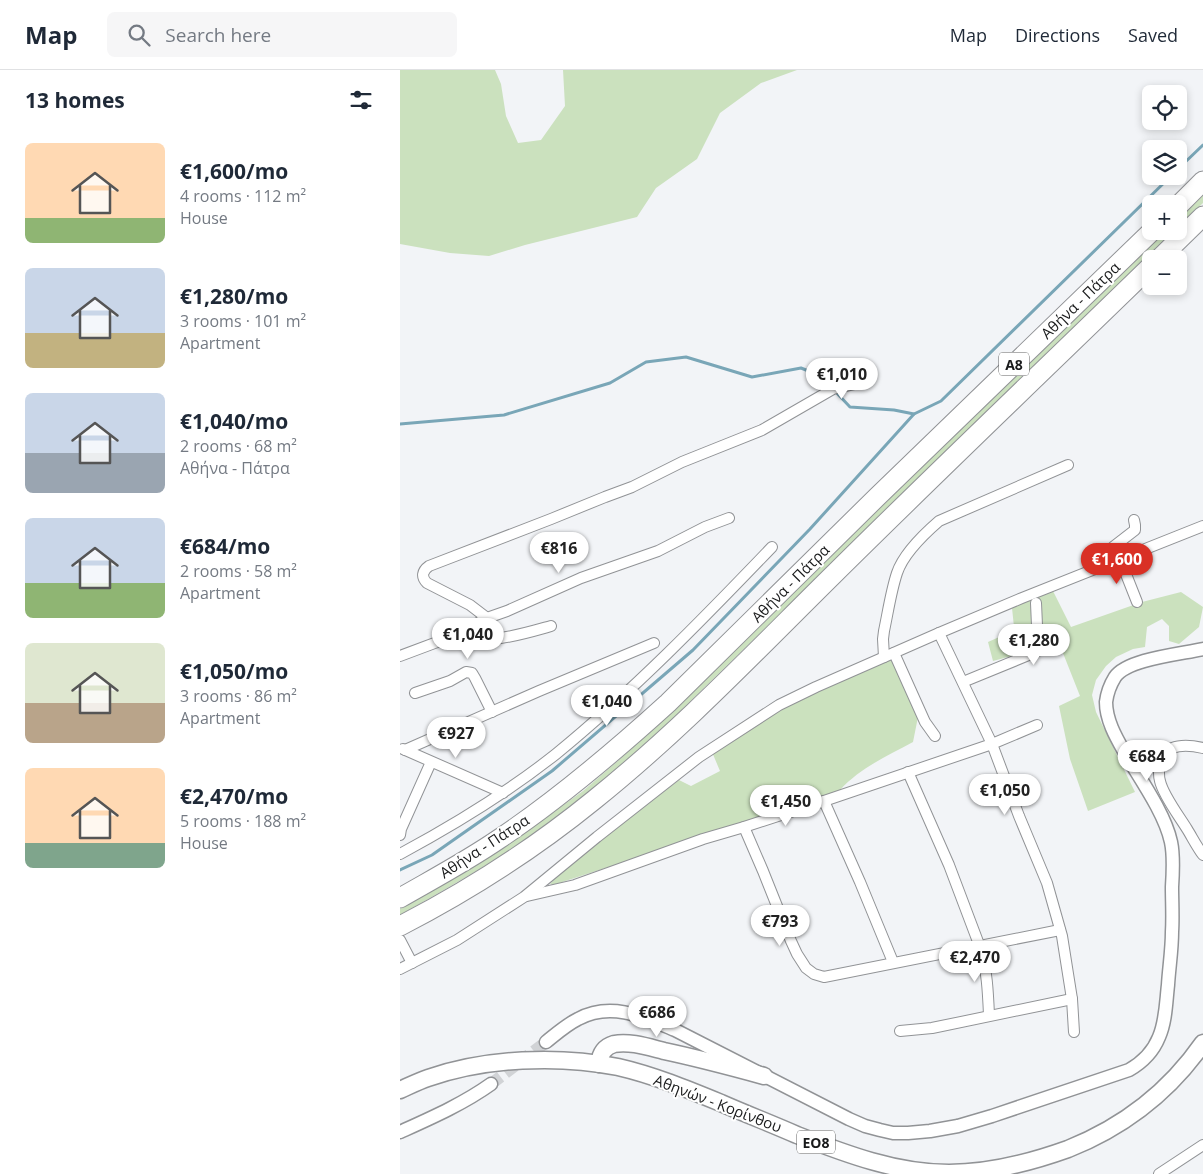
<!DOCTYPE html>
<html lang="en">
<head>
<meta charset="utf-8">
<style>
  body { margin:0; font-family:"Open Sans",sans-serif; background:#f6f6f7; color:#1f2937; height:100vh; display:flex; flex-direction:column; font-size:19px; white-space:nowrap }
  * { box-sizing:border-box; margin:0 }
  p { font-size:16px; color:#747a83 }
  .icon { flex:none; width:28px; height:28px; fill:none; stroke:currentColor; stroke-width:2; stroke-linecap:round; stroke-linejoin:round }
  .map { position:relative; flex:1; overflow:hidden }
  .drawer { display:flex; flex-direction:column; background:#fff; width:400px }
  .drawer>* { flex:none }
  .tools { position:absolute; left:742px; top:15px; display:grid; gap:10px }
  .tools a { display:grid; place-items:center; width:45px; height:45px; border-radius:8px; background:#fff; box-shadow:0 2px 8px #0003; font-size:25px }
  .price { position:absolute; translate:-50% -42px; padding:0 11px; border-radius:18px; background:#fff; color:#222; font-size:16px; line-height:32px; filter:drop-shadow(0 1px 2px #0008) }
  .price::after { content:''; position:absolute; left:50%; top:30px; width:15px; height:11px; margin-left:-8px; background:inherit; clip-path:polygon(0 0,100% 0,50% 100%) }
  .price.selected { background:#d93025; color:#fff }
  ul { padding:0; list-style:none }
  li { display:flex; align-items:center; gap:15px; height:125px; padding:0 25px }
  li span { display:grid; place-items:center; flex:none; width:140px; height:100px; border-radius:8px; color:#555 }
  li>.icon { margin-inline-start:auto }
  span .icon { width:60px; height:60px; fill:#fffc; stroke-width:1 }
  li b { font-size:21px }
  h2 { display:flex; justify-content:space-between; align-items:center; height:60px; padding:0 25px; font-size:21px }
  header { display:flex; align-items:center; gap:30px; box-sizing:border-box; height:70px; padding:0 25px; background:#fff; border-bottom:1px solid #e0e1e3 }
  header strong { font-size:24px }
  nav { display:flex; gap:28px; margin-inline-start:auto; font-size:18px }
  .search { width:350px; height:45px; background:#f6f6f7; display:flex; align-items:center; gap:12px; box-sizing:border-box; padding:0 18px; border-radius:8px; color:#747a83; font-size:19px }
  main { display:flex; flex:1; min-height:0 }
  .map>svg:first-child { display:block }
  .green { fill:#cbe1be }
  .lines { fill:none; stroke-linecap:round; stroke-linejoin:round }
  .stream { stroke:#79a6b7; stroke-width:3 }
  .tertiary-tunnel { stroke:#d1d3d6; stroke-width:12; stroke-dasharray:12 6; stroke-linecap:butt }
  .minor-casing { stroke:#919396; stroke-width:12 }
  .tertiary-casing { stroke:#919396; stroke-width:15 }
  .primary-casing { stroke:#919396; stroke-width:19 }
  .motorway-casing { stroke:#919396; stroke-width:21 }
  .minor { stroke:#fff; stroke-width:10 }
  .tertiary { stroke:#fff; stroke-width:12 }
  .primary { stroke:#fff; stroke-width:16 }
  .motorway { stroke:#fff; stroke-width:19 }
  .labels { text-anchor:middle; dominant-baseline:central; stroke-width:4; stroke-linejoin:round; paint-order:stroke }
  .shield { fill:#fff; stroke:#5e5f5f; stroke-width:1 }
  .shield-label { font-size:14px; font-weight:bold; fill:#191a1b }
  .street-label { font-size:15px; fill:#191a1b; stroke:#fff }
</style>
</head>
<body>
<header>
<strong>Map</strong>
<div class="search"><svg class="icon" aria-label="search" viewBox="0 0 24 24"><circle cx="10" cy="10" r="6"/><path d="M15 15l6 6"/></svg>Search here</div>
<nav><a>Map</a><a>Directions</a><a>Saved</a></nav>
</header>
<main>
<section class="drawer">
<h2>13 homes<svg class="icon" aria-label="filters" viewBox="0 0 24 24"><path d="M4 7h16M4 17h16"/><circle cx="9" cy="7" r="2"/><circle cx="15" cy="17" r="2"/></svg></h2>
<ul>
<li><span style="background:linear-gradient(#ffd9b3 75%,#8fb573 0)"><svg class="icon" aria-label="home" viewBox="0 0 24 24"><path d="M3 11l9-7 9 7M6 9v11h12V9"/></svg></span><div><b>€1,600/mo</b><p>4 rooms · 112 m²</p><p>House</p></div></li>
<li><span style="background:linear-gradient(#c9d6e8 65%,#c2b280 0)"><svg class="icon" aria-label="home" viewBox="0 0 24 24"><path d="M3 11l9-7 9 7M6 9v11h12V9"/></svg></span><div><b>€1,280/mo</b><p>3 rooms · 101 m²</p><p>Apartment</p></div></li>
<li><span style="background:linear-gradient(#c9d6e8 60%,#9aa5b1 0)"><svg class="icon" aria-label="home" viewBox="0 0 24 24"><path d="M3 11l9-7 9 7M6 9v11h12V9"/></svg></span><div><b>€1,040/mo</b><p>2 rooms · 68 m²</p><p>Αθήνα - Πάτρα</p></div></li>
<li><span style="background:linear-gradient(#c9d6e8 65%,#8fb573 0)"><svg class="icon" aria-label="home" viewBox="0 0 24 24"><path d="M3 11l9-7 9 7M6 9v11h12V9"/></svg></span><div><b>€684/mo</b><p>2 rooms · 58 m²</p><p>Apartment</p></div></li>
<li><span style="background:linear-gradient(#dfe7d0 60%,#b9a48a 0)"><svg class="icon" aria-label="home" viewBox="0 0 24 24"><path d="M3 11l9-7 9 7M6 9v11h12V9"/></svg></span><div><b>€1,050/mo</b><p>3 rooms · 86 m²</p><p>Apartment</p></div></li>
<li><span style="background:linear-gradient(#ffd9b3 75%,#7fa58c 0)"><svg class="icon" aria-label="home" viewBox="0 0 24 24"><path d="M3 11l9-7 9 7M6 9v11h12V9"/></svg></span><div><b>€2,470/mo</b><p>5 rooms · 188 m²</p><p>House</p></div></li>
</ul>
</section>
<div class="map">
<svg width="803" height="1104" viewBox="0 0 803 1104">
  <rect width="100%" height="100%" fill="#f2f4f7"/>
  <g class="green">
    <polygon points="0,0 95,0 101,14 106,46 118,73 141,70 165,36 163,0 397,0 361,13 320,43 297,89 256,118 237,147 125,175 89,186 50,183 0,174"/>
    <polygon points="803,125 803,133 779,156 779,149"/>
    <path d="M766,161H773L261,660C211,704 161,747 105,783C71,805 35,825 0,845V839L39,817L102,779L183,721L220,689L293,622L484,434Z"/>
    <polygon points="653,521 671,557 742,532 781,522 803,537 799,557 779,574 769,571 769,556 762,549 747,557 745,577 733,579 716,587 706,596 696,610 692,625 696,642 735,722 688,741 670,689 659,636 680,626 659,573 593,591 588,572 606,564 614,557 612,538"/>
    <path d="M492,589L518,647L513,672C487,686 460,698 440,720L332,757L153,815L150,814L167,795L279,710L291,716L320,701L312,682L374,642L439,610Z"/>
  </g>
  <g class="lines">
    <g class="stream">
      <polyline points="779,98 803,75"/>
      <polyline points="435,321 450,337 494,340 514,344"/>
      <polyline points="0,354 104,345 210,313 246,292 286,287 352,307 401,298 421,306 431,317"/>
      <polyline points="0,800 32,785 152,701 293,580 410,459 514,344 541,331 771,106"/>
    </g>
    <polyline class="tertiary-tunnel" points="91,1014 146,972"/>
    <defs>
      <g id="minor">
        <polyline points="720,489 737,532"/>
        <polyline points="707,494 713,477 735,460 735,455 734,450"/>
        <path d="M87,548L70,535L27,513C21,507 22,501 29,496L151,449L205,427L232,417L282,392L362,360L433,319L468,311"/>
        <polyline points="539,563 592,674 619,746 647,813 662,866 672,929 674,962"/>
        <path d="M56,565C88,575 119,565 151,556"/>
        <polyline points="494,583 525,652 535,666"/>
        <polyline points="0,586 56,565 87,548 107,541 181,508 258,481 305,457 329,448"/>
        <path d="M484,587L483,569L484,561C488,542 491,521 497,503C503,485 524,464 539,451L668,395"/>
        <polyline points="563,612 636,582 638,578 636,533"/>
        <polyline points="15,623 50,611 66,602 72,603 75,608 92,642"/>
        <path d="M803,678C781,673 757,675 759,703C759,706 759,708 760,711C763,725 779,746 787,759C792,767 797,777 803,785"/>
        <polyline points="3,679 103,723"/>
        <polyline points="5,680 139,621 254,573"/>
        <path d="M508,702L549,795L580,877C587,899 588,922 589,945"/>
        <polyline points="424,731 460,812 493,892"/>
        <polyline points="344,757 363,801 391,871 397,884 406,898 414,904 424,907 660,860"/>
        <polyline points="0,765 1,759 31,692"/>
        <path d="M0,784C54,755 108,722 156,684C233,621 303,549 372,477"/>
        <polyline points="127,826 175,815 303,769 344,757 424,731 592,674 637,655"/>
        <polyline points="0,870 12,893"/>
        <polyline points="0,899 57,870 124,827 197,767 299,687 379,635 416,617 539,563 622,528 803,456"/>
        <polyline points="500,961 532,958 672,929"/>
        <polyline points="759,1104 803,1075"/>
      </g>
      <g id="tertiary">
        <path d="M146,972C156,964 166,955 178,949C211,931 244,947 275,960L449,1049L465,1056L480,1060L493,1063H508L530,1061L558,1056L592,1046L729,1000C743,992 753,982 759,967C766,951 766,932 768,915C769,898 772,880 772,862C773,847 772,832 772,817C773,802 774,786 771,772C765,744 741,710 726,685C717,669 706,651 706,632C707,624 710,615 715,607C727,589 781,584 803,579"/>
        <path d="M0,1062C31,1048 63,1034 91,1014"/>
      </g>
      <g id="primary">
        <path d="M199,994C200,984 204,977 214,974C230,971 248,977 264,981C297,988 331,997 364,1006"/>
        <path d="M0,1020C9,1016 19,1011 28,1008C86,988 158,985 218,997C253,1005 287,1019 321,1033C346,1044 372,1054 397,1065C446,1084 496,1103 549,1103C590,1103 629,1093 668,1079C723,1057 769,1022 803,973"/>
      </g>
      <g id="motorway">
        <polyline points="779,135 803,111"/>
        <polyline points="759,189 803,146"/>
        <path d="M0,828C33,809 67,791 99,769C159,729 214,682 268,633L477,427L752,161"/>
        <path d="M0,856C68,821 135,778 194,730C280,661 355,582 433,505C538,401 645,299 751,196"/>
      </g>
    </defs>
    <use href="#minor" class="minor-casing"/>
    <use href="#tertiary" class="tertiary-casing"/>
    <use href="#primary" class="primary-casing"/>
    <use href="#motorway" class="motorway-casing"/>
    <use href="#minor" class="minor"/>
    <use href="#tertiary" class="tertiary"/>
    <use href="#primary" class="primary"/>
    <use href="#motorway" class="motorway"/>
  </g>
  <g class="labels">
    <g class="shield">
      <rect x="599" y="282.5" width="30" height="23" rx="4"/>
      <rect x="397" y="1060.5" width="38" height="23" rx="4"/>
    </g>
    <g class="shield-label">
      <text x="614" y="294">Α8</text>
      <text x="416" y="1072">ΕΟ8</text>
    </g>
    <g class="street-label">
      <text transform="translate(680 230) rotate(-44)">Αθήνα - Πάτρα</text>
      <text transform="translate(390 513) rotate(-45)">Αθήνα - Πάτρα</text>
      <text transform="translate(84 776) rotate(-33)">Αθήνα - Πάτρα</text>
      <text transform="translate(318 1033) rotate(21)">Αθηνών - Κορίνθου</text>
    </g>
  </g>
</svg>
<div class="tools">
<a><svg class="icon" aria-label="locate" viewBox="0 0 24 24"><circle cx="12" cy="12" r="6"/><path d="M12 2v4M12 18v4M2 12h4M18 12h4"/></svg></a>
<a><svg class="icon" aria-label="layers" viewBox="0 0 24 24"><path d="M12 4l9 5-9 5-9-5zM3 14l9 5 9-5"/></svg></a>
<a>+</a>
<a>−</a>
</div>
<b class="price" style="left:442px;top:330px">€1,010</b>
<b class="price" style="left:159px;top:504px">€816</b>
<b class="price selected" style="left:717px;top:515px">€1,600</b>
<b class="price" style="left:68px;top:590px">€1,040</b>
<b class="price" style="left:634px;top:596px">€1,280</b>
<b class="price" style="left:207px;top:657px">€1,040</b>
<b class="price" style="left:56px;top:689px">€927</b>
<b class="price" style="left:747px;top:712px">€684</b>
<b class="price" style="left:605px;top:746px">€1,050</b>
<b class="price" style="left:386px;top:757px">€1,450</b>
<b class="price" style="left:380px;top:877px">€793</b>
<b class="price" style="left:575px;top:913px">€2,470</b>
<b class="price" style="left:257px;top:968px">€686</b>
</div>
</main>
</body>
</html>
